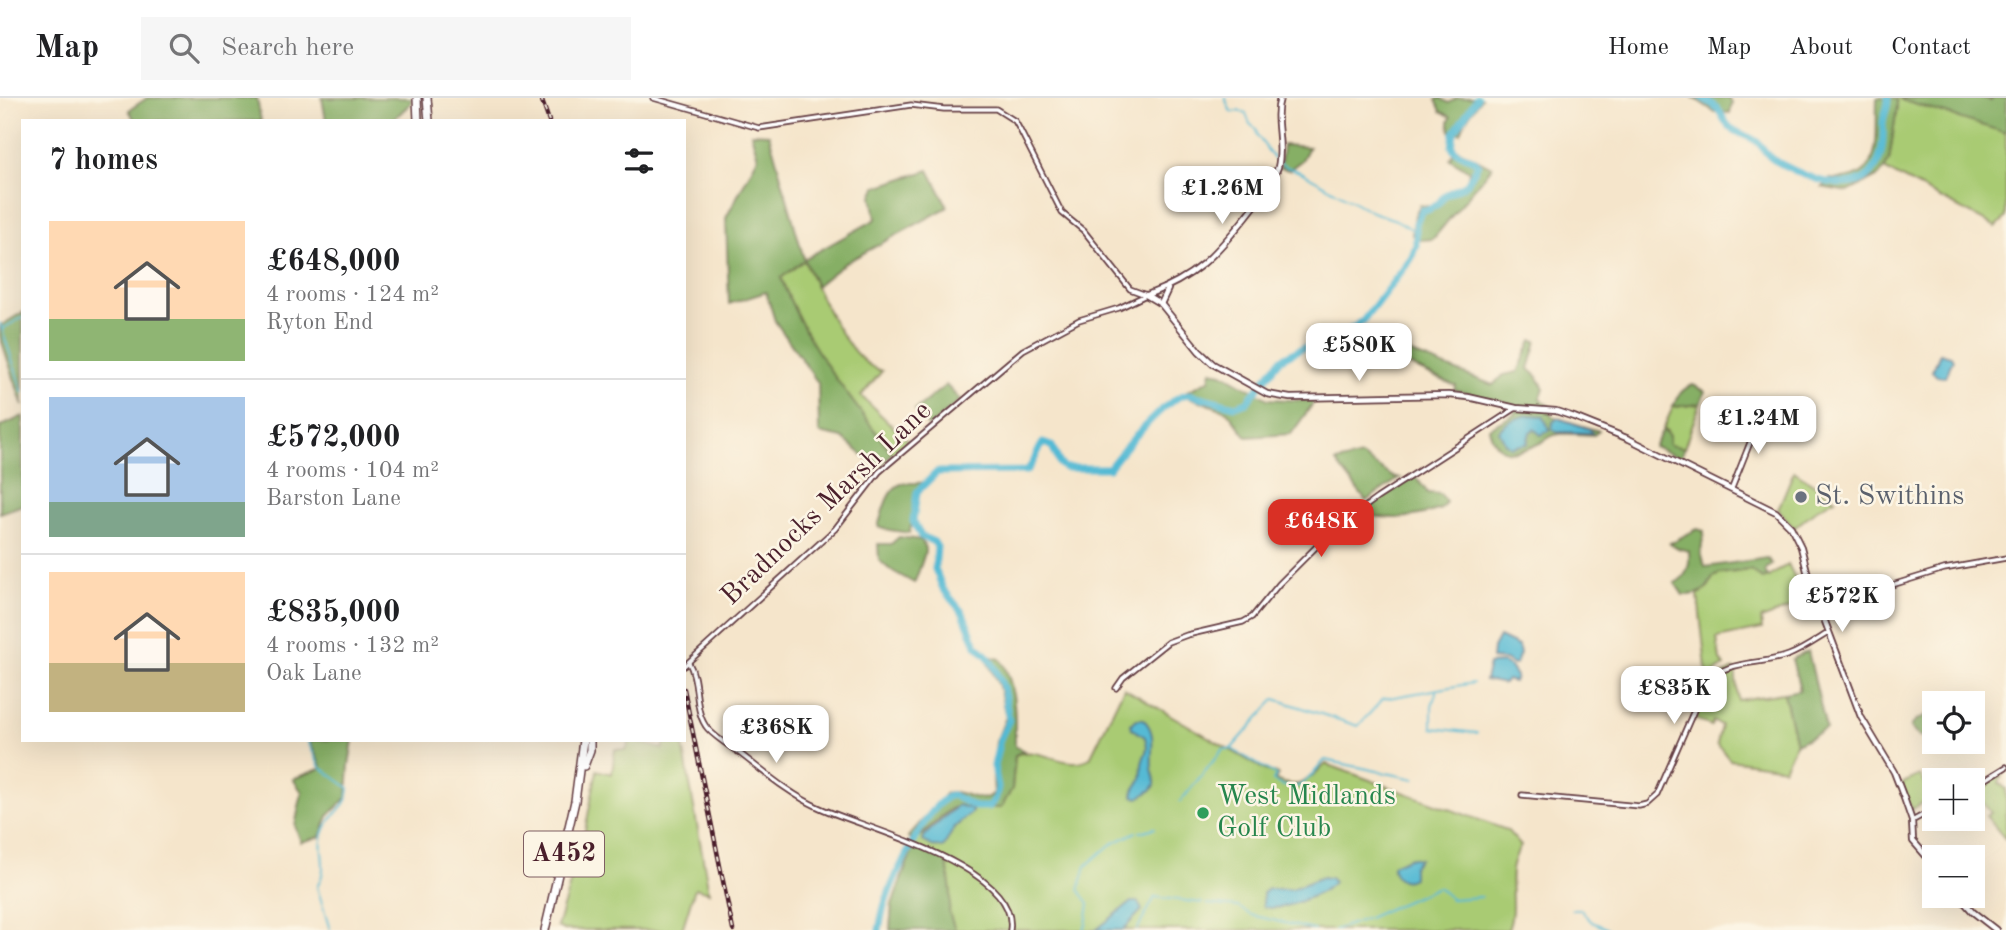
<!DOCTYPE html>
<html lang="en">
<head>
<meta charset="utf-8">
<style>
  body { margin:0; font-family:"Old Standard TT",serif; background:#f6f6f6; color:#202124; height:100vh; display:flex; flex-direction:column; font-size:26px; white-space:nowrap }
  * { box-sizing:border-box; margin:0 }
  p { font-size:23px; color:#757577 }
  .icon { flex:none; width:38px; height:38px; fill:none; stroke:currentColor; stroke-width:2; stroke-linecap:round; stroke-linejoin:round }
  .map { position:relative; flex:1; overflow:hidden }
  .panel { position:absolute; left:21px; top:21px; width:665px; height:623px; display:flex; flex-direction:column; background:#fff; border-radius:0px; box-shadow:0 7px 28px #0002 }
  .panel>* { flex:none }
  .controls { position:absolute; left:1922px; top:593px; display:grid; gap:14px }
  .controls a { display:grid; place-items:center; width:63px; height:63px; border-radius:0px; background:#fff; box-shadow:0 7px 28px #0002; font-size:35px }
  .price { position:absolute; translate:-50% -60px; padding:0 16px; border-radius:14px; background:#fff; color:#222; font-size:23px; line-height:46px; filter:drop-shadow(0 2px 4px #0008) }
  .price::after { content:''; position:absolute; left:50%; top:42px; width:21px; height:16px; margin-left:-10px; background:inherit; clip-path:polygon(0 0,100% 0,50% 100%) }
  .price.active { background:#d93025; color:#fff }
  ul { padding:0; list-style:none }
  li { display:flex; align-items:center; gap:21px; height:175px; padding:0 28px }
  li+li { border-top:2px solid #e0e0e0 }
  li span { display:grid; place-items:center; flex:none; width:196px; height:140px; border-radius:0px; color:#555 }
  li>.icon { margin-inline-start:auto }
  span .icon { width:84px; height:84px; fill:#fffc; stroke-width:1 }
  li b { font-size:30px }
  h2 { display:flex; justify-content:space-between; align-items:center; height:84px; padding:0 28px; font-size:30px }
  header { display:flex; align-items:center; gap:42px; box-sizing:border-box; height:98px; padding:0 35px; background:#fff; border-bottom:2px solid #e0e0e0 }
  header strong { font-size:33px }
  nav { display:flex; gap:38px; margin-inline-start:auto; font-size:24px }
  .search { width:490px; height:63px; background:#f6f6f6; display:flex; align-items:center; gap:18px; box-sizing:border-box; padding:0 24px; border-radius:0px; color:#757577; font-size:26px }
  .map>svg:first-child { display:block }
  .green { fill:#a9cb73; stroke:#7a754f; stroke-width:2 }
  .forest { fill:#86af65; stroke:#686748; stroke-width:2 }
  .water { fill:#55bad4; stroke:#506c80; stroke-width:2 }
  .lines { fill:none; stroke-linecap:round; stroke-linejoin:round }
  .stream { stroke:#55bad4; stroke-width:2 }
  .river { stroke:#55bad4; stroke-width:7 }
  .minor-casing { stroke:#643d43; stroke-width:7 }
  .tertiary-casing { stroke:#643d43; stroke-width:8 }
  .trunk-casing { stroke:#643d43; stroke-width:10 }
  .minor { stroke:#fff; stroke-width:3.5 }
  .tertiary { stroke:#fff; stroke-width:4.5 }
  .trunk { stroke:#fff; stroke-width:7 }
  .rail-casing { stroke:#4a1f2b; stroke-width:4.5 }
  .rail { stroke:#fcf5e5; stroke-width:2; stroke-dasharray:5; stroke-linecap:butt }
  .worship-dot { fill:#6b7280; stroke:#fcf5e5; stroke-width:2.5 }
  .leisure-dot { fill:#2e9e5b; stroke:#fcf5e5; stroke-width:2.5 }
  .labels { text-anchor:middle; dominant-baseline:central; stroke-width:5; stroke-linejoin:round; paint-order:stroke }
  .shield { fill:#fcf5e5; stroke:#7f5f63; stroke-width:2 }
  .shield-label { font-size:26px; font-weight:bold; fill:#4a1f2b }
  .worship-label { font-size:28px; fill:#5b616d; stroke:#fcf5e5; text-anchor:start }
  .street-label { font-size:28px; fill:#4a1f2b; stroke:#fcf5e5 }
  .leisure-label { font-size:28px; fill:#27864d; stroke:#fcf5e5; text-anchor:start }
</style>
</head>
<body>
<header>
<strong>Map</strong>
<div class="search"><svg class="icon" aria-label="search" viewBox="0 0 24 24"><circle cx="10" cy="10" r="6"/><path d="M15 15l6 6"/></svg>Search here</div>
<nav><a>Home</a><a>Map</a><a>About</a><a>Contact</a></nav>
</header>
<div class="map">
<svg width="2006" height="832" viewBox="0 0 2006 832">
  <rect width="100%" height="100%" fill="#fcf5e5"/>
  <filter id="ink" filterUnits="userSpaceOnUse"><feTurbulence type="fractalNoise" baseFrequency=".0143" numOctaves="2"/><feDisplacementMap in="SourceGraphic" scale="14" xChannelSelector="R" yChannelSelector="G"/><feConvolveMatrix kernelMatrix="1 2 1 2 8 2 1 2 1" color-interpolation-filters="sRGB"/></filter>
  <filter id="wash" filterUnits="userSpaceOnUse"><feTurbulence type="fractalNoise" baseFrequency=".00686" numOctaves="4" result="noise"/><feDisplacementMap in="SourceGraphic" scale="28" xChannelSelector="R" yChannelSelector="G"/><feGaussianBlur stdDeviation="1.57" result="paint"/><feColorMatrix in="noise" values="0 0 0 0 0 0 0 0 0 0 0 0 0 0 0 0 0 1.4 0 .05"/><feComposite in="paint" operator="in"/></filter>
  <g filter="url(#wash)">
    <rect width="100%" height="100%" fill="#f5e5cb"/>
    <g class="green">
      <polygon points="1897,0 2006,0 2006,119 1996,129 1884,71 1889,63 1897,9"/>
      <path d="M804,162C818,193 847,264 882,273L861,298L908,343L892,355C847,304 805,244 781,180Z"/>
      <polygon points="1700,306 1684,350 1669,347 1667,333 1663,331 1673,309"/>
      <polygon points="1794,373 1835,401 1817,411 1794,430 1778,411"/>
      <polygon points="1788,466 1796,482 1794,484 1805,505 1761,521 1762,531 1717,540 1720,562 1724,568 1710,577 1706,570 1698,497 1708,490 1713,479 1720,476 1750,472 1762,481 1769,479"/>
      <path d="M1735,571L1738,602L1784,595L1796,646L1784,670L1730,662L1717,646L1721,627L1713,623L1711,628L1694,620C1704,597 1709,580 1735,571Z"/>
      <path d="M1124,590L1265,672L1278,676L1275,682C1302,693 1306,682 1326,666L1507,732L1521,748C1502,777 1519,804 1508,832H890L892,807L914,744L953,709L972,711L1012,691L1015,657C1039,646 1065,674 1090,660Z"/>
      <polygon points="630,642 663,651 666,642 682,642 709,794 695,790 682,832 564,832 557,829 583,743 597,672 612,676 615,651 626,652"/>
      <polygon points="2003,674 1999,685 2006,691 2006,742 1986,718 1991,715 1973,692"/>
      <polygon points="1920,677 1932,698 1911,712 1901,686"/>
    </g>
    <g class="forest">
      <polygon points="147,0 257,0 261,23 135,23 129,12"/>
      <polygon points="322,0 411,0 411,5 392,23 326,23"/>
      <polygon points="1440,0 1449,5 1457,0 1481,0 1465,24 1461,35 1450,33 1449,24 1451,19 1441,13 1436,2"/>
      <polygon points="1694,0 1728,0 1732,5 1730,15 1715,14"/>
      <path d="M1877,0H1897V9L1889,63L1879,78L1848,94L1822,89L1830,81C1886,85 1875,39 1877,0Z"/>
      <polygon points="1901,0 1980,0 1991,3 1993,0 2006,0 2006,35 1901,2"/>
      <path d="M751,35L769,36L804,161L876,121L872,98L876,89L929,72L948,109L845,165L816,188L804,162L781,180C805,246 850,300 892,355L879,370L842,340L819,335L818,285L775,223L766,194L729,206L726,120L758,59Z"/>
      <polygon points="1283,47 1309,49 1302,62 1289,72 1280,70"/>
      <polygon points="1457,51 1492,69 1433,141 1421,142 1412,137 1415,117 1420,107 1436,110 1442,104 1445,97 1467,86 1469,73 1450,61"/>
      <polygon points="23,214 23,308 0,238 0,228"/>
      <path d="M1532,242L1537,243L1529,271L1537,278L1544,290L1540,301L1549,308L1551,318L1599,333L1594,337C1582,337 1566,334 1555,337C1550,338 1545,343 1540,345C1516,357 1496,360 1489,330L1515,316L1513,306L1454,292L1456,288L1385,257L1389,247L1493,287L1504,277L1518,274Z"/>
      <polygon points="1211,273 1222,275 1268,301 1315,303 1291,336 1247,339 1227,313 1181,296 1209,282"/>
      <polygon points="946,287 960,302 929,329 915,312"/>
      <path d="M1693,287L1705,293L1700,306L1673,309C1678,298 1681,291 1693,287Z"/>
      <polygon points="23,318 23,407 0,415 0,329"/>
      <polygon points="1663,331 1669,338 1669,347 1684,350 1680,360 1654,349"/>
      <polygon points="1361,358 1395,380 1400,380 1366,403 1336,364"/>
      <path d="M1415,378L1428,395L1440,396L1446,404L1441,411C1407,422 1394,422 1359,416Z"/>
      <path d="M925,384C911,400 916,416 909,435L883,431L878,428C883,415 886,392 901,386C908,384 917,386 925,384Z"/>
      <path d="M1697,431L1704,433L1701,454L1705,469L1767,460L1772,466L1764,473L1769,479L1762,481L1750,472L1720,476L1713,479C1706,495 1699,497 1683,497L1675,485C1688,478 1690,468 1689,453L1678,450L1670,445Z"/>
      <path d="M899,439L921,442C923,445 925,448 925,453C925,456 916,482 914,485L889,471L879,462L878,446H891Z"/>
      <polygon points="1808,553 1826,631 1796,646 1784,595 1800,592 1792,561"/>
      <path d="M991,559L1000,561C1017,586 1015,619 1015,648L1024,653L1015,657L1012,691L1001,710C991,710 957,707 952,710C942,716 925,735 914,744L908,739L946,695C962,690 981,709 994,695L993,676L996,644L1006,619L999,588L987,562V560Z"/>
      <polygon points="1928,616 1934,617 1934,634 1921,639 1915,635 1911,629 1915,623"/>
      <polygon points="314,642 353,642 349,667 347,699 328,718 320,739 301,744 295,728 302,694 293,681 322,670 309,643"/>
      <polygon points="913,750 947,763 951,794 949,814 955,832 890,832 892,807"/>
    </g>
    <g class="water">
      <polygon points="1940,255 1951,258 1953,262 1945,279 1937,278 1932,273"/>
      <path d="M1530,317L1543,318L1550,332L1541,337L1534,331L1530,334L1527,346L1511,349L1505,345L1499,333C1506,323 1518,319 1530,317Z"/>
      <polygon points="1558,320 1590,331 1592,335 1557,334 1552,331 1553,324"/>
      <polygon points="1499,539 1518,548 1520,555 1516,566 1513,567 1505,562 1492,561 1493,550"/>
      <polygon points="1503,565 1510,569 1516,578 1514,584 1507,582 1504,586 1485,582 1489,566"/>
      <path d="M1137,621H1143C1158,635 1150,652 1152,669C1152,674 1156,681 1155,686C1154,693 1143,697 1138,700L1133,698C1133,691 1136,690 1140,683C1143,677 1141,673 1142,666C1144,654 1150,654 1145,639L1132,631L1131,626Z"/>
      <polygon points="958,707 972,711 972,714 954,730 943,750 932,748 923,743 925,737"/>
      <path d="M1411,759L1419,761L1413,768V780C1402,787 1393,778 1392,767Z"/>
      <path d="M1322,779L1330,780L1334,784C1325,796 1276,816 1263,808V795L1268,791H1292Z"/>
      <polygon points="1131,804 1138,804 1142,812 1123,832 1096,832"/>
    </g>
    <g class="lines">
      <g class="stream">
        <polyline points="1225,0 1231,14 1240,13 1246,16 1250,26 1256,31 1257,37 1274,61 1284,68 1303,75 1372,114 1396,122 1415,133"/>
        <polyline points="0,225 2,231 23,219"/>
        <polyline points="2,231 23,295"/>
        <polyline points="1437,591 1432,608 1432,630 1477,635"/>
        <path d="M307,642L320,669L349,690C348,710 333,713 325,731C315,753 331,765 317,789L330,832"/>
        <path d="M1232,651L1276,677L1273,683C1300,699 1308,681 1325,662L1415,681"/>
        <polyline points="1180,704 1223,651 1231,651 1275,601 1358,628 1383,601 1473,585"/>
        <polyline points="1140,734 1155,730"/>
        <polyline points="1207,806 1238,809 1251,817 1314,832"/>
        <polyline points="1571,812 1581,812 1592,824 1610,832"/>
        <polyline points="1083,832 1086,827 1089,805 1079,792 1086,768 1110,747 1136,734"/>
        <polyline points="1137,832 1155,799 1202,805"/>
        <polyline points="1334,832 1368,820 1438,789 1451,801 1481,799"/>
      </g>
      <g class="river">
        <path d="M1702,0C1706,3 1712,5 1716,9C1722,15 1724,25 1731,30C1739,36 1748,38 1756,43C1763,48 1766,58 1774,62C1824,90 1887,109 1883,26C1883,17 1889,9 1888,0"/>
        <path d="M879,832C881,823 882,814 885,805C893,782 929,702 952,697L975,709H989L996,699L998,689L994,668L1000,641L1009,622L1003,589L995,571L989,560L976,547L963,515L943,491L935,471L937,449L934,444L921,438L913,423L917,394L937,374L1026,373C1035,366 1036,354 1043,345L1052,348L1060,366L1065,370H1109C1123,352 1167,298 1188,296L1235,308L1247,304L1281,261L1302,250L1335,242L1363,223L1411,161L1416,147V125L1422,112H1428L1438,106L1445,97L1467,86L1478,66C1471,58 1458,58 1452,49L1454,35L1477,0"/>
      </g>
    </g>
  </g>
  <g filter="url(#ink)">
    <g class="lines">
      <defs>
        <g id="minor">
          <polyline points="653,0 759,30 911,7 944,11 996,11 1015,23 1020,32 1062,115 1084,133 1130,191 1146,197"/>
          <polyline points="1732,390 1761,317"/>
          <polyline points="1822,515 1879,491 1944,471 2006,460"/>
          <path d="M689,565C700,584 693,614 708,631C716,640 728,647 738,654C763,673 789,696 818,709C862,730 1020,768 1010,832"/>
          <polyline points="684,568 835,431 879,374 1023,252 1079,222 1119,210 1146,197"/>
          <polyline points="1116,590 1123,580 1168,544 1187,537 1243,524 1252,519 1279,486 1333,432 1377,400 1516,310"/>
          <polyline points="1972,690 2006,669"/>
          <path d="M1522,697L1639,708L1647,706L1657,697L1706,585C1728,560 1760,568 1789,557C1802,552 1815,543 1828,535"/>
          <polyline points="1912,723 1934,711"/>
        </g>
        <g id="tertiary">
          <polyline points="1146,197 1161,206 1199,253 1213,266 1267,296 1290,300 1449,297 1468,299 1516,310 1556,313 1574,319 1629,341 1776,414 1791,429 1801,449 1809,481 1861,619 1894,674 1904,700 1912,723 1913,743 1934,767"/>
          <path d="M1147,197C1196,179 1214,158 1246,119C1257,105 1272,87 1278,69C1284,46 1273,22 1280,0"/>
          <polyline points="1161,206 1168,191"/>
          <polyline points="1959,798 1973,814 1996,832"/>
        </g>
        <g id="trunk">
          <polyline points="417,0 418,23"/>
          <polyline points="427,0 429,23"/>
          <polyline points="584,668 590,652 590,642"/>
          <polyline points="545,832 575,703 583,642"/>
        </g>
      </defs>
      <use href="#minor" class="minor-casing"/>
      <use href="#tertiary" class="tertiary-casing"/>
      <use href="#trunk" class="trunk-casing"/>
      <use href="#minor" class="minor"/>
      <use href="#tertiary" class="tertiary"/>
      <use href="#trunk" class="trunk"/>
      <defs>
        <g id="rail">
          <polyline points="541,0 549,23"/>
          <polyline points="684,591 733,832"/>
        </g>
      </defs>
      <use href="#rail" class="rail-casing"/>
      <use href="#rail" class="rail"/>
    </g>
  </g>
  <circle class="worship-dot" cx="1801" cy="399" r="7"/>
  <circle class="leisure-dot" cx="1203" cy="715" r="7"/>
  <g class="labels">
    <rect class="shield" x="524" y="733.5" width="80" height="45" rx="5"/>
    <g class="shield-label">
      <text x="564" y="756">A452</text>
    </g>
    <g class="worship-label">
      <text x="1815" y="399">St. Swithins</text>
    </g>
    <g class="street-label">
      <text transform="translate(827 406) rotate(-44)">Bradnocks Marsh Lane</text>
    </g>
    <g class="leisure-label">
      <text x="1217" y="699">West Midlands<tspan x="1217" dy="32">Golf Club</tspan></text>
    </g>
  </g>
</svg>
<div class="controls">
<a><svg class="icon" aria-label="locate" viewBox="0 0 24 24"><circle cx="12" cy="12" r="6"/><path d="M12 2v4M12 18v4M2 12h4M18 12h4"/></svg></a>
<a>+</a>
<a>−</a>
</div>
<b class="price" style="left:1222px;top:128px">£1.26M</b>
<b class="price" style="left:1359px;top:285px">£580K</b>
<b class="price" style="left:1758px;top:358px">£1.24M</b>
<b class="price active" style="left:1321px;top:461px">£648K</b>
<b class="price" style="left:1842px;top:536px">£572K</b>
<b class="price" style="left:1674px;top:628px">£835K</b>
<b class="price" style="left:776px;top:667px">£368K</b>
<section class="panel">
<h2>7 homes<svg class="icon" aria-label="filters" viewBox="0 0 24 24"><path d="M4 7h16M4 17h16"/><circle cx="9" cy="7" r="2"/><circle cx="15" cy="17" r="2"/></svg></h2>
<ul>
<li><span style="background:linear-gradient(#ffd9b3 70%,#8fb573 0)"><svg class="icon" aria-label="home" viewBox="0 0 24 24"><path d="M3 11l9-7 9 7M6 9v11h12V9"/></svg></span><div><b>£648,000</b><p>4 rooms · 124 m²</p><p>Ryton End</p></div></li>
<li><span style="background:linear-gradient(#a9c7e8 75%,#7fa58c 0)"><svg class="icon" aria-label="home" viewBox="0 0 24 24"><path d="M3 11l9-7 9 7M6 9v11h12V9"/></svg></span><div><b>£572,000</b><p>4 rooms · 104 m²</p><p>Barston Lane</p></div></li>
<li><span style="background:linear-gradient(#ffd9b3 65%,#c2b280 0)"><svg class="icon" aria-label="home" viewBox="0 0 24 24"><path d="M3 11l9-7 9 7M6 9v11h12V9"/></svg></span><div><b>£835,000</b><p>4 rooms · 132 m²</p><p>Oak Lane</p></div></li>
</ul>
</section>
</div>
</body>
</html>
